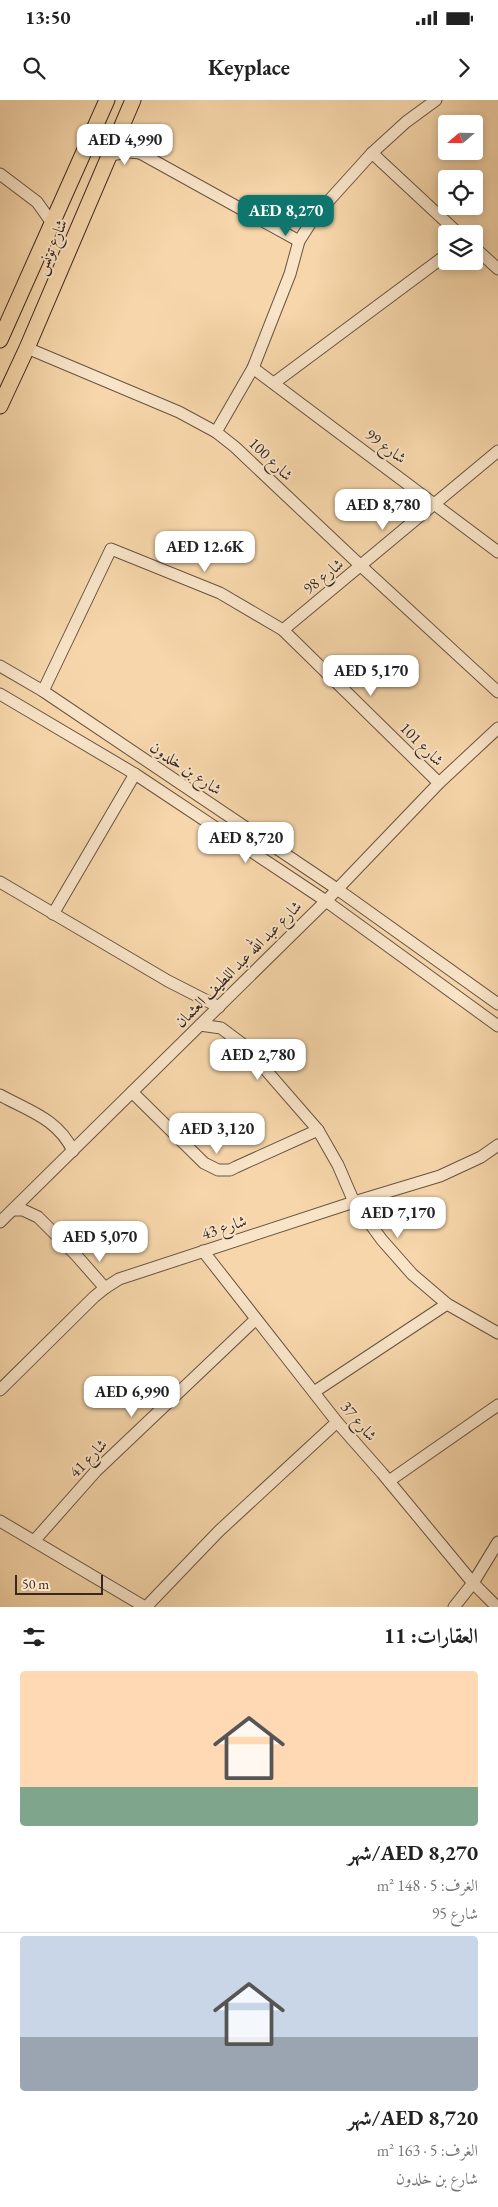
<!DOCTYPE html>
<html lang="ar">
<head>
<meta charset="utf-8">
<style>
  body { margin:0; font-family:"EB Garamond",Amiri,serif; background:#f2f2f2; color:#222; direction:rtl; height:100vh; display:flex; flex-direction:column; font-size:19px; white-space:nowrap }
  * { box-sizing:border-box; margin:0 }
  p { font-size:16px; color:#767676 }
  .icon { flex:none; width:28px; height:28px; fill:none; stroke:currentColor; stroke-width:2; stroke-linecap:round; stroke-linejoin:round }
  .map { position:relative; height:1507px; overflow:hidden; direction:ltr }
  .side { display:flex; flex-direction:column; background:#fff; flex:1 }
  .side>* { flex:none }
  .needle { width:32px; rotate:250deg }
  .tools { position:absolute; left:438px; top:15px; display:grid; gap:10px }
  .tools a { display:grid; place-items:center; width:45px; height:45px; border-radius:5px; background:#fff; box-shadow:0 2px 8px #0003; font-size:25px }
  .scale { position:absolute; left:15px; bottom:12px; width:88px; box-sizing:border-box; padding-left:5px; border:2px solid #39281f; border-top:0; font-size:14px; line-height:18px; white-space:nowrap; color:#39281f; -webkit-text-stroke:4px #f9e4c8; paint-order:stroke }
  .price { position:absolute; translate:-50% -42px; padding:0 11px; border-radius:10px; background:#fff; color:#222; font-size:16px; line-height:32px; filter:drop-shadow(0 1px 2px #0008) }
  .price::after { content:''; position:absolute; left:50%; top:30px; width:15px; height:11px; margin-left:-8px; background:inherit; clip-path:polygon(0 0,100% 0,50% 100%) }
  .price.active { background:#0f766e; color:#fff }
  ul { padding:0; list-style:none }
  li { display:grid; align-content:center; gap:10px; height:265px; padding:0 20px }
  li+li { border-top:1px solid #e0e0e0 }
  li span { display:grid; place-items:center; height:155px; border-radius:5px; color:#555 }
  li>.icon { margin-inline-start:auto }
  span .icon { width:90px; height:90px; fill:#fffc; stroke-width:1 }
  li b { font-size:21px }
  h2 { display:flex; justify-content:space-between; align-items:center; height:60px; padding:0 20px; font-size:21px }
  .status { display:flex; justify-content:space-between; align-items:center; height:35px; padding:0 25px; background:#fff; direction:ltr }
  .status svg { height:14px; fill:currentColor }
  header { display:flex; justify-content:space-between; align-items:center; height:65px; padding:0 20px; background:#fff; font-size:22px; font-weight:700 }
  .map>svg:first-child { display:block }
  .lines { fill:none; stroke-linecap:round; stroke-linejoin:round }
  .minor-casing { stroke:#685442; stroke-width:13 }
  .major-casing { stroke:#39281f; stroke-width:17 }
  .minor { stroke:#f9e4c8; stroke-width:11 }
  .major { stroke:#f6d6aa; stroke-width:15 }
  .labels { text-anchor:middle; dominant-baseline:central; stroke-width:4; stroke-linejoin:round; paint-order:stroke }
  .street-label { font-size:16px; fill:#39281f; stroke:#f9e4c8 }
</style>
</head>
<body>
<div class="status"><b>13:50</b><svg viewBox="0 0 49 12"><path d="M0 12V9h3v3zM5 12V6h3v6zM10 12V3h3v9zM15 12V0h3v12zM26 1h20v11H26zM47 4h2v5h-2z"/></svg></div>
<header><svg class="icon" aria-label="forward" viewBox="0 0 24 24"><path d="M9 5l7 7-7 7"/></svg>Keyplace<svg class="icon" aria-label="search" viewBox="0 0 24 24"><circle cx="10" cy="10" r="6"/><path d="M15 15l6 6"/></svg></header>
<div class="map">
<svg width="498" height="1507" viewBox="0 0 498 1507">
  <rect width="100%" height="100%" fill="#f6d6aa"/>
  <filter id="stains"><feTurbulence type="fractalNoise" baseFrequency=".004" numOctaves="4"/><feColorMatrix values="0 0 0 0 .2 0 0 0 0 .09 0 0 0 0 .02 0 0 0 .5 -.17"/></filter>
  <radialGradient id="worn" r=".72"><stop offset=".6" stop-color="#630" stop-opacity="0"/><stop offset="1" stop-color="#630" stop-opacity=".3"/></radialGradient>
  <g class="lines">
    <defs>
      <g id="minor">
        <polyline points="120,29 140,53 299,141"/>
        <polyline points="372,53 459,134"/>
        <polyline points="110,55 129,52 140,53"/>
        <polyline points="0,74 37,102 52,123"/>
        <polyline points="474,147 498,169"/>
        <polyline points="27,248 179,312 216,332 235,347 361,466 498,592"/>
        <polyline points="253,268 498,452"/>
        <polyline points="274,283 446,155"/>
        <polyline points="216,332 253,268 290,174 299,141 315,116 372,53 406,22 436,0"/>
        <polyline points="283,530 498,351"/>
        <polyline points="0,566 43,591 337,789 498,904"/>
        <polyline points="43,591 111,449 220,493 283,530 439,683"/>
        <polyline points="0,594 135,674 326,801 498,926"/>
        <polyline points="0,782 168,881 219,907"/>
        <polyline points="53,814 135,674"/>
        <polyline points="200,925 221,928 245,946 318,1030 338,1065 354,1102 382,1140 412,1174 447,1204 498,1233"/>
        <polyline points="132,992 204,1063 218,1070 230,1070 236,1067 318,1030"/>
        <path d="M0,995C29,1011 58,1019 73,1051"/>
        <polyline points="13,1110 23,1110 38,1117 76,1155 105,1188"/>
        <polyline points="0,1122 326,801 439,683 498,628"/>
        <polyline points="203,1151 337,1322 382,1373 473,1483 497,1507"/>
        <polyline points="0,1290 94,1197 105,1188 119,1179 354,1102 440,1076 481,1057 498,1045"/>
        <polyline points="314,1292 447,1204"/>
        <polyline points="389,1381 498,1305"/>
        <polyline points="0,1421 145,1507"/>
        <polyline points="34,1441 96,1371 256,1219"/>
        <polyline points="146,1507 219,1431 337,1322"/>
        <polyline points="454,1507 473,1483 498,1442"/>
      </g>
      <g id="major">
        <polyline points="0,240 107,0"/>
        <polyline points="0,306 27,248 133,0"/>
      </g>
    </defs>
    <use href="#minor" class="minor-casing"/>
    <use href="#major" class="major-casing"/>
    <use href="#minor" class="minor"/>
    <use href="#major" class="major"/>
  </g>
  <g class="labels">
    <g class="street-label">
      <text transform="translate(51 147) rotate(-67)">شارع تونس</text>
      <text transform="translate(386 346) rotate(37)">شارع 99</text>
      <text transform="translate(271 359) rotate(44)">شارع 100</text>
      <text transform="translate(323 476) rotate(-39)">شارع 98</text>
      <text transform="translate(422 644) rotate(45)">شارع 101</text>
      <text transform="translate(186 668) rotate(34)">شارع بن خلدون</text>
      <text transform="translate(238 864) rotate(-45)">شارع عبد الله عبد اللطيف العثمان</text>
      <text transform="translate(224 1127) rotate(-18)">شارع 43</text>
      <text transform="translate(359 1321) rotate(50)">شارع 37</text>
      <text transform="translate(88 1358) rotate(-46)">شارع 41</text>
    </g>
  </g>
  <rect width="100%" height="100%" filter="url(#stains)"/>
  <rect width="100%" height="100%" fill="url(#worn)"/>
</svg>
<div class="tools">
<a><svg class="needle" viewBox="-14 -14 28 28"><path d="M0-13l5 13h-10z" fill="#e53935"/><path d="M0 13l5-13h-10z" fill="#767676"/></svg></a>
<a><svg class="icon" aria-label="locate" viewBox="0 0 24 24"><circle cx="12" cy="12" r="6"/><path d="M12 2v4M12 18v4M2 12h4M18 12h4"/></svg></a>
<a><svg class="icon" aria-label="layers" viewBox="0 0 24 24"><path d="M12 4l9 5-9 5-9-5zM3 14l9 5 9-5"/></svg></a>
</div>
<div class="scale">50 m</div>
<b class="price" style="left:125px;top:66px">AED 4,990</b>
<b class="price active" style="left:286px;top:137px">AED 8,270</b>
<b class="price" style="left:383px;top:431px">AED 8,780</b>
<b class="price" style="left:205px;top:473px">AED 12.6K</b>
<b class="price" style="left:371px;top:597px">AED 5,170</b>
<b class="price" style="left:246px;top:764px">AED 8,720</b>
<b class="price" style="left:258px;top:981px">AED 2,780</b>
<b class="price" style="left:217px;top:1055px">AED 3,120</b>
<b class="price" style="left:398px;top:1139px">AED 7,170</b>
<b class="price" style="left:100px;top:1163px">AED 5,070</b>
<b class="price" style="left:132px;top:1318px">AED 6,990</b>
</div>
<section class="side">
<h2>العقارات: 11<svg class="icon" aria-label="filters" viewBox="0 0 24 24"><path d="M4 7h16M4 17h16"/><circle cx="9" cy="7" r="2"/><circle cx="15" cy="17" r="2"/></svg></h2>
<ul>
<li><span style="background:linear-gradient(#ffd9b3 75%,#7fa58c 0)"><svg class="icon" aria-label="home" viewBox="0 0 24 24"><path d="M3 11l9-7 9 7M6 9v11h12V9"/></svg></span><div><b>AED 8,270/شهر</b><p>الغرف: 5 · 148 m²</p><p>شارع 95</p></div></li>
<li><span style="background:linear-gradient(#c9d6e8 65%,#9aa5b1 0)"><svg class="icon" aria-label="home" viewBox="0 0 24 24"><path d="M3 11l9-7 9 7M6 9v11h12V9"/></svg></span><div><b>AED 8,720/شهر</b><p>الغرف: 5 · 163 m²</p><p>شارع بن خلدون</p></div></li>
</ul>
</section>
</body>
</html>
